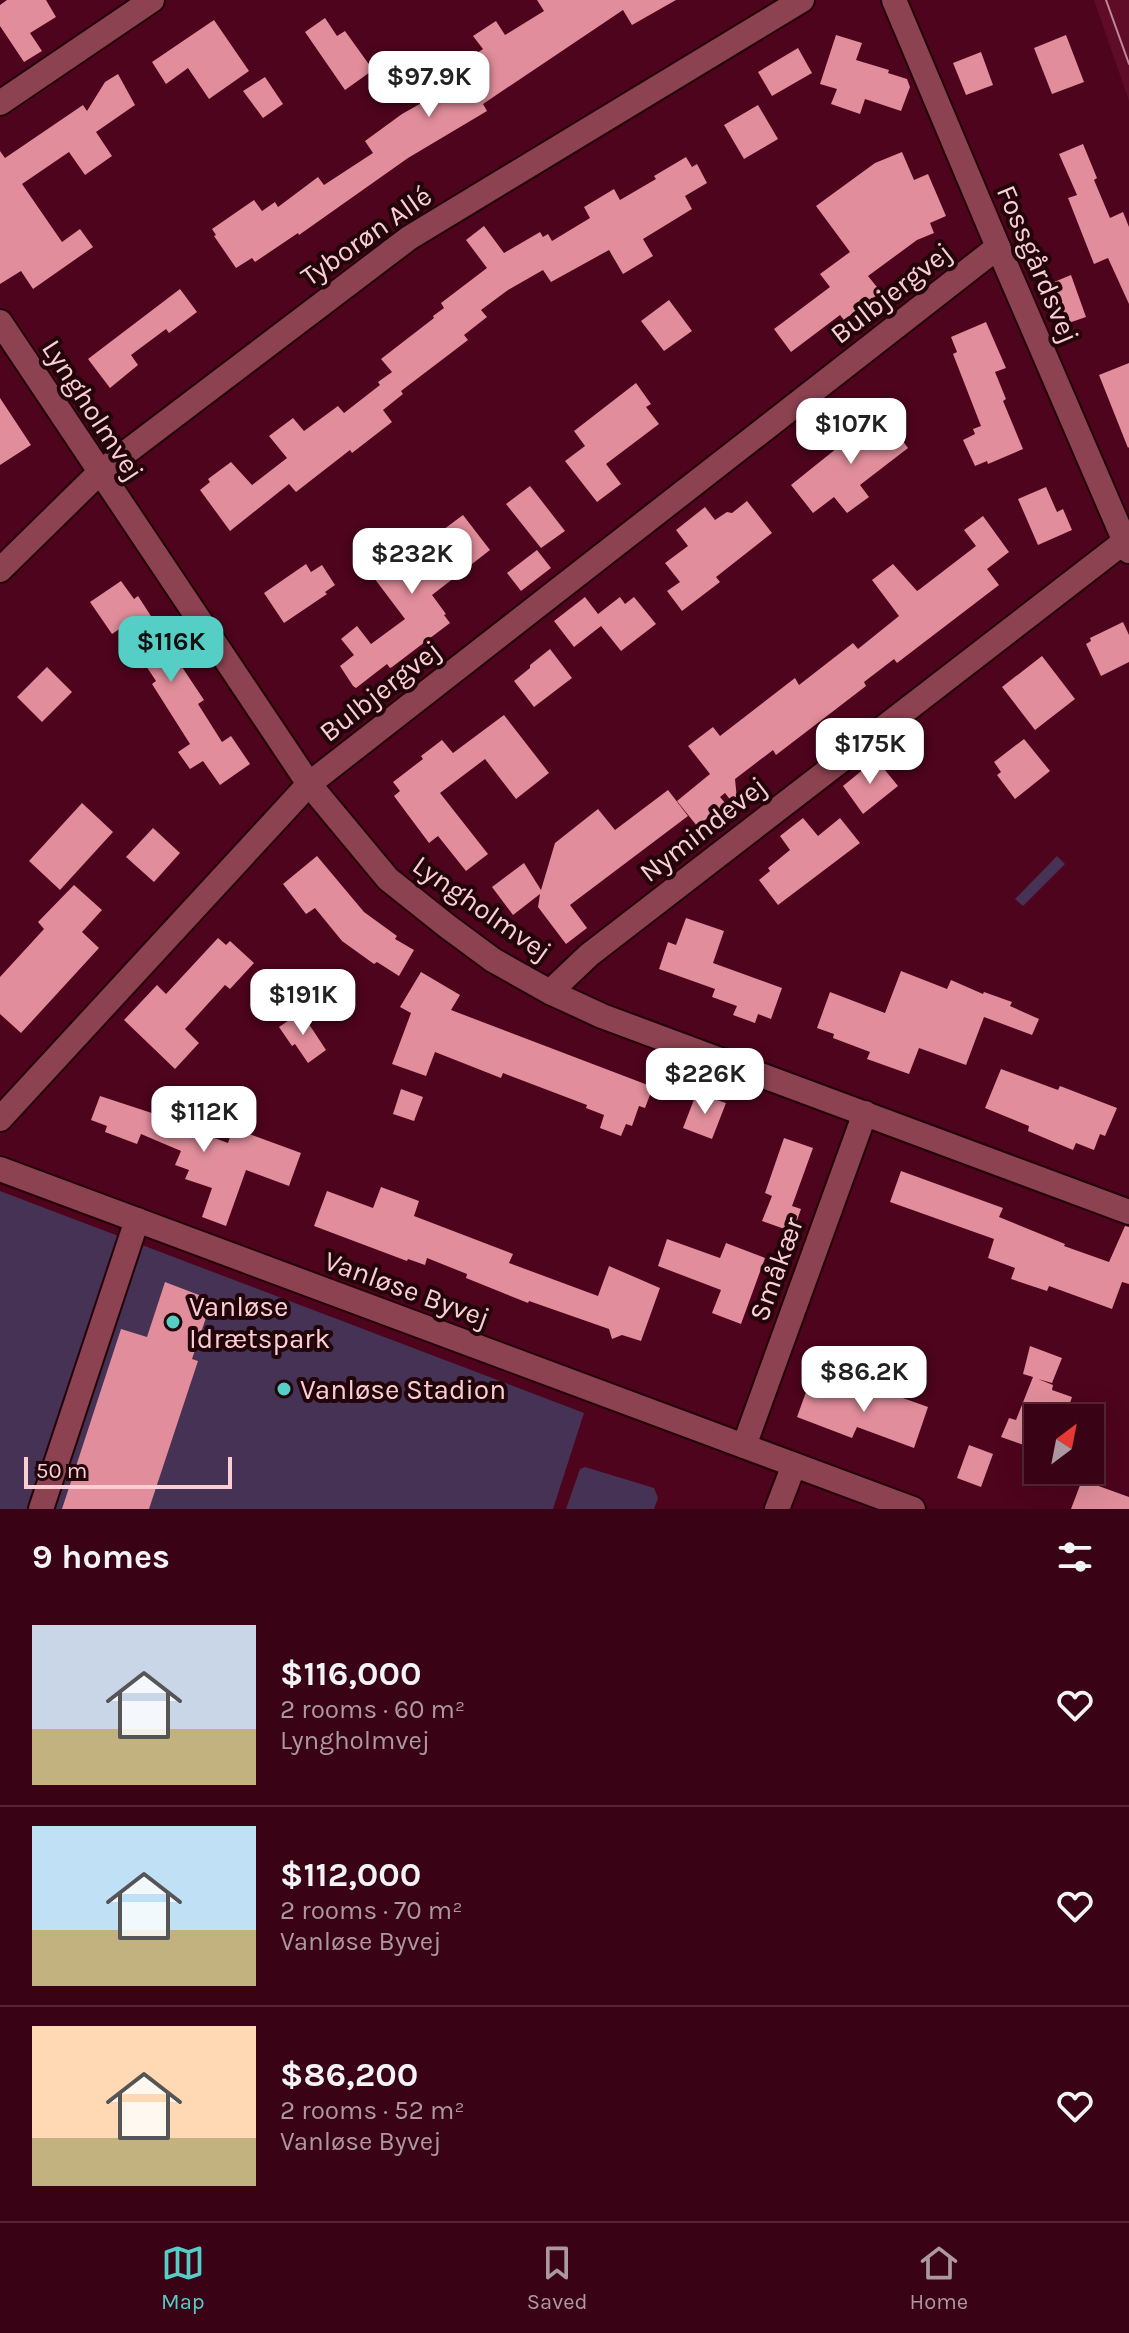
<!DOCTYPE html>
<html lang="en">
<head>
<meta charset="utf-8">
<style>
  body { margin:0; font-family:Karla,sans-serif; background:#451122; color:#f1f3f6; height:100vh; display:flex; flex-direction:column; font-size:30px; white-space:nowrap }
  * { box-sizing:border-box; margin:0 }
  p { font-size:26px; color:#ab98a0 }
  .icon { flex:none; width:44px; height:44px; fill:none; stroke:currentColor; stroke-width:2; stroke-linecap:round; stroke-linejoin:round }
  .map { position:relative; height:1509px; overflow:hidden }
  .details { display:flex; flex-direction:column; background:#3a0315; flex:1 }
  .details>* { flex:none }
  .needle { width:52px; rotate:32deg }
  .tools { position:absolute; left:1024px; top:1404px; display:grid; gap:16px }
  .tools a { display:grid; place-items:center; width:80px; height:80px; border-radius:0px; background:#3a0315; box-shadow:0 8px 32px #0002,0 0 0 2px #542534; font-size:40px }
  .scale { position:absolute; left:24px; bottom:20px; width:208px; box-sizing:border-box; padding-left:8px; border:4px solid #fbced4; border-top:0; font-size:22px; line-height:28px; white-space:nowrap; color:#fbced4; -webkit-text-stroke:6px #22050b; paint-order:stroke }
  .price { position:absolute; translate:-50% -68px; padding:0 18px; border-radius:16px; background:#fff; color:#222; font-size:26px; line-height:52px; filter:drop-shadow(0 2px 4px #0008) }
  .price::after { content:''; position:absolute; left:50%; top:48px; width:24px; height:18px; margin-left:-12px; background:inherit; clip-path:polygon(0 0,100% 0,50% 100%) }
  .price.active { background:#55cec6; color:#111 }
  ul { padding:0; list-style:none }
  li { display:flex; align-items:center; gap:24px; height:200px; padding:0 32px }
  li+li { border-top:2px solid #542534 }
  li span { display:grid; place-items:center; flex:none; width:224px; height:160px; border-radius:0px; color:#555 }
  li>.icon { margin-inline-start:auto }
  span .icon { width:96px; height:96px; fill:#fffc; stroke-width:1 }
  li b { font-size:34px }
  h2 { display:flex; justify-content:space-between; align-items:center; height:96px; padding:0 32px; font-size:34px }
  .tab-bar { display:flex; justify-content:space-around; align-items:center; height:112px; border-top:2px solid #542534; background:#3a0315; font-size:22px; color:#ab98a0 }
  .tab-bar a { display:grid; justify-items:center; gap:4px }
  .tab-bar .active { color:#55cec6 }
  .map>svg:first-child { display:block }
  .built { fill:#5e0c27 }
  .green { fill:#453254 }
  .building { fill:#e18d9b }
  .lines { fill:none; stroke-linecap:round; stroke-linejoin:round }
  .minor-casing { stroke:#24020a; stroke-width:28 }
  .minor { stroke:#8d4251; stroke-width:24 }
  .tram { stroke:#be8894; stroke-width:2 }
  .poi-dot { fill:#55cec6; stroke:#22050b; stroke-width:3 }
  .labels { text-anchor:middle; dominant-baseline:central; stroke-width:8; stroke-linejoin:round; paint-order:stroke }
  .street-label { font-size:28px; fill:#fbced4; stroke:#22050b }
  .poi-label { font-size:28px; fill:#fbced4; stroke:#22050b; text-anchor:start }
</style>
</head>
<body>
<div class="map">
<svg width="1129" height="1509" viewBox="0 0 1129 1509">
  <rect width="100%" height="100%" fill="#4d041c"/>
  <polygon class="built" points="1094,0 1129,0 1129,101"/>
  <g class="green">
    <polygon points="1057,856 1065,864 1023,906 1015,899"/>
    <polygon points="0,1191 584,1413 553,1509 0,1509"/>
    <polygon points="585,1467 654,1488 658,1498 654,1509 566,1509 580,1469"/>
  </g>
  <g class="building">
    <polygon points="7,0 46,0 56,17 30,33 42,51 24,62 0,26 0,5"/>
    <polygon points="537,0 676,0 632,25 623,10 483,104 487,111 408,158 299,235 298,233 255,262 252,258 236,268 214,236 216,235 212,229 254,200 262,211 275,202 278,207 318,177 324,185 373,153 365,141 402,114 455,84 448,73 483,49 473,36 496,21 505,35 544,11"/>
    <polygon points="325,18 337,36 345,31 373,70 345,90 305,32"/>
    <polygon points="214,20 249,71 209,99 188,68 166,84 152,62"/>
    <polygon points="836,35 862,43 856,60 889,70 888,73 907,79 910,87 901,111 865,99 860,114 831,104 837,89 820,84"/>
    <polygon points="1066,35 1084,82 1052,94 1034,48"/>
    <polygon points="798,48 812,73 772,96 758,72"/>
    <polygon points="981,52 993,85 966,95 953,63"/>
    <polygon points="118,74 135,105 96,132 112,156 85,175 69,152 22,184 62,242 80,229 93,247 33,289 21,271 0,284 0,151 5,158 83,105 87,111 105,82"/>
    <polygon points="265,77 283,104 263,118 243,91"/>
    <polygon points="758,105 778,139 744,159 724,125"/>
    <polygon points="1083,144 1097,178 1094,180 1110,218 1123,212 1129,227 1129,304 1108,258 1094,264 1068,198 1077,195 1059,154"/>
    <polygon points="902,152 914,180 928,174 946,216 930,223 934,233 917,240 868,276 881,292 844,320 840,315 791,352 774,329 830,287 820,274 850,252 816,206 875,163"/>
    <polygon points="686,157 692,167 697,164 707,183 685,196 692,209 643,239 653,256 623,274 609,250 551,282 543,270 508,290 481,310 487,317 464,335 468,340 401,391 403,394 383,410 392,422 352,453 350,450 296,492 289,484 230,531 200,490 210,482 208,479 231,462 252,485 287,458 269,436 293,418 304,431 338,406 344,413 380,385 378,382 392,372 381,359 434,318 433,316 444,308 441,303 487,268 466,240 484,226 504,253 540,232 543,237 548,234 552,241 590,218 584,207 614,189 620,200 656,179 654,176"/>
    <polygon points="1071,275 1086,317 1057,327 1042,287"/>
    <polygon points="180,289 197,312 169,333 166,329 131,355 138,365 110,388 88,359"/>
    <polygon points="669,300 692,331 664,351 641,321"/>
    <polygon points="986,322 1006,368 995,372 1006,399 1003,401 1023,449 988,464 987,461 975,466 963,440 975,434 973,429 981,426 953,354 957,352 951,337"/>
    <polygon points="1129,363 1129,447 1128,448 1099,375"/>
    <polygon points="636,383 651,404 646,407 659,424 606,464 621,484 597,502 565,461 585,446 574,431"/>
    <polygon points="0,398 31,445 0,465"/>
    <polygon points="880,411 908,448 860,485 869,497 847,513 834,497 813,513 791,485 852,436 851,434"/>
    <polygon points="530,486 565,531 541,548 506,504"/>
    <polygon points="1046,487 1057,512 1063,509 1072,530 1038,545 1018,499"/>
    <polygon points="747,501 772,533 716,577 720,582 682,611 667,591 680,582 665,563 688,546 676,530 705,507 715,520 727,512 732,513"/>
    <polygon points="463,515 490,550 432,595 446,614 444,615 450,623 392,667 390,668 387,664 356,688 353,686 340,666 354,655 341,639 357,626 371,644 405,619 362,562 390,540 404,559"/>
    <polygon points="983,516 1009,552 987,569 999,585 897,663 894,659 864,682 866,686 776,755 773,750 735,779 738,810 725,793 720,797 726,804 697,826 677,801 710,774 688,746 713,727 720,736 795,678 799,685 853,643 858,649 899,616 872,580 893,564 917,591 920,589 976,546 964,530"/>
    <polygon points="537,550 551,568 521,591 507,573"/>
    <polygon points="306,564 311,572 322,565 335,585 325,592 327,594 284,623 264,593"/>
    <polygon points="121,581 134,599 138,596 160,630 158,631 204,700 198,704 222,742 231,736 250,764 220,785 203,761 190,769 178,752 190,744 152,684 156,681 121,628 112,634 90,602"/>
    <polygon points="585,597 598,614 620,597 625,604 634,597 656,624 621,651 601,626 574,647 554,621"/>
    <polygon points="1123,622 1129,635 1129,662 1101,676 1086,644 1091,641 1090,638"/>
    <polygon points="550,649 572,678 534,707 514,681 530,668 530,665"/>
    <polygon points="1042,656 1075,699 1035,730 1002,687"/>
    <polygon points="47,667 72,692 42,722 17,697"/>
    <polygon points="504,715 549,773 516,799 485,759 440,793 488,854 466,871 438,836 429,843 394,796 400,791 393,782 423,759 421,756 442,740 453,753"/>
    <polygon points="1024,739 1050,771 1015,799 997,775 1001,772 994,762"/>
    <polygon points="876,759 898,786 863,814 843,786"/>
    <polygon points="668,790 688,816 570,905 587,928 566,944 538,907 540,894 513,915 492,887 524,863 541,890 555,843 598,809 615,830"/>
    <polygon points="82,803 113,832 60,890 29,861"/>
    <polygon points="803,818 818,836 840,818 860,843 778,905 759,880 770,871 768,868 790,850 780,836"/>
    <polygon points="153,828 180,853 154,882 126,857"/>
    <polygon points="317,856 364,912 397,936 395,939 414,950 399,976 377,962 374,964 342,941 315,908 306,914 283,884"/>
    <polygon points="74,885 102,910 82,932 99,948 21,1033 0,1014 0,977 44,929 38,922"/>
    <polygon points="686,918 724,931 713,963 782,988 771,1019 758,1014 755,1023 733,1015 737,1006 712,997 715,989 659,969 668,942 676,945"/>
    <polygon points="218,938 226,945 230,941 254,963 230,989 225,985 185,1029 199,1043 175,1069 124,1020 157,985 166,994"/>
    <polygon points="901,971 947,989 951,980 983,994 984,992 1012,1002 1010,1006 1039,1019 1032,1035 984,1017 966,1065 919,1048 909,1074 867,1059 870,1052 833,1038 834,1034 817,1028 830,992 885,1013"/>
    <polygon points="421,972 460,995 451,1010 653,1087 645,1108 639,1106 632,1126 626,1124 621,1136 600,1128 604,1115 586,1108 587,1105 503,1073 501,1078 435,1052 426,1076 392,1064 411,1013 400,1007"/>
    <polygon points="301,1012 326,1050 308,1063 295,1044 292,1046 279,1027"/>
    <polygon points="1001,1069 1058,1090 1060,1086 1117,1108 1105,1136 1100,1134 1094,1150 1076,1143 1073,1150 1028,1131 1029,1126 985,1108"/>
    <polygon points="401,1089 423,1097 414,1121 393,1114"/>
    <polygon points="702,1095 726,1103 712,1139 683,1128 695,1097 700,1099"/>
    <polygon points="100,1096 170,1119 169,1121 228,1143 233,1128 301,1153 289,1186 246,1170 226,1226 202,1217 212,1188 185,1179 189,1170 175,1165 181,1151 141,1134 137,1144 105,1132 107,1126 91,1120"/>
    <polygon points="784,1138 813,1148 792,1206 801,1209 793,1232 762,1221 772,1196 765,1193"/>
    <polygon points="901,1171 1003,1208 999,1217 1065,1244 1064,1246 1109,1262 1125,1226 1129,1227 1129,1284 1122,1282 1112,1309 1049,1286 1047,1291 1011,1279 1015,1268 988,1258 994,1239 890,1202"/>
    <polygon points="381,1187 419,1201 414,1216 513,1254 509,1263 598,1296 609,1266 660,1288 641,1341 622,1335 612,1339 609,1329 529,1301 528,1303 466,1278 467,1274 427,1258 425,1265 408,1259 407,1261 314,1226 327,1191 373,1208"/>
    <polygon points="667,1239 720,1258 726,1243 765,1258 741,1324 712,1313 721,1290 658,1266"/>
    <polygon points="165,1282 212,1300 192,1359 198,1361 149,1509 62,1509 121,1329 147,1337"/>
    <polygon points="1030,1346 1062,1358 1052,1383 1038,1379 1053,1385 1052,1390 1072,1397 1065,1418 1038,1418 1038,1431 1032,1448 1001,1437 1009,1418 1016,1420 1033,1377 1023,1374"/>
    <polygon points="810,1381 870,1402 875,1388 928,1407 914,1448 857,1427 852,1438 797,1417"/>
    <polygon points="969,1445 993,1454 981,1487 957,1478"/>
    <polygon points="1082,1480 1129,1497 1129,1509 1071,1509"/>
  </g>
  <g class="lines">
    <defs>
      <g id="minor">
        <polyline points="894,0 998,247 1129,551"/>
        <polyline points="0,103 152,0"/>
        <polyline points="0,322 309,784 388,879 447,926 493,960 550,992 602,1016 1129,1212"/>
        <polyline points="0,570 99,473 409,238 802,0"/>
        <polyline points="550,992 589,955 1124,542"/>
        <polyline points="0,1119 309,784 998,247"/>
        <polyline points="0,1169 913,1509"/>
        <polyline points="744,1446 865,1113"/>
        <polyline points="41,1509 137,1220"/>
        <polyline points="777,1509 794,1465"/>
      </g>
    </defs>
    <use href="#minor" class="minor-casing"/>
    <use href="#minor" class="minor"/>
    <polyline class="tram" points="1106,0 1129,64"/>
  </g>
  <g class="poi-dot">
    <circle cx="173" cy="1322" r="8"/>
    <circle cx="284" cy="1389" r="8"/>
  </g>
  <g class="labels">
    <g class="street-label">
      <text transform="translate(366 236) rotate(-35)">Tyborøn Allé</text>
      <text transform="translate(1038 264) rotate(67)">Fossgårdsvej</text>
      <text transform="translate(891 293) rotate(-38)">Bulbjergvej</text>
      <text transform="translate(93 410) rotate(57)">Lyngholmvej</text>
      <text transform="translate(380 691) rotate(-38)">Bulbjergvej</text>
      <text transform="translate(703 829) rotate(-38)">Nymindevej</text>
      <text transform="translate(482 908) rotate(35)">Lyngholmvej</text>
      <text transform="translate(776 1269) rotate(-70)">Småkær</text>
      <text transform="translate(407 1289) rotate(20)">Vanløse Byvej</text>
    </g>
    <g class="poi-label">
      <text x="189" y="1306">Vanløse<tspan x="189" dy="32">Idrætspark</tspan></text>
      <text x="300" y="1389">Vanløse Stadion</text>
    </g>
  </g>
</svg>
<div class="tools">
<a><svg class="needle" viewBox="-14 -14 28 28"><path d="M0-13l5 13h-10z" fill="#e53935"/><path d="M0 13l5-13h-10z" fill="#ab98a0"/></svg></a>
</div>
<div class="scale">50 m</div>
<b class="price" style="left:429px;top:119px">$97.9K</b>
<b class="price" style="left:851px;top:466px">$107K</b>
<b class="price" style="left:412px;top:596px">$232K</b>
<b class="price active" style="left:171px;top:684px">$116K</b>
<b class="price" style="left:870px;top:786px">$175K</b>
<b class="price" style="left:303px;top:1037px">$191K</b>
<b class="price" style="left:705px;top:1116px">$226K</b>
<b class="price" style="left:204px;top:1154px">$112K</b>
<b class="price" style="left:864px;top:1414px">$86.2K</b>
</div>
<section class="details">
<h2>9 homes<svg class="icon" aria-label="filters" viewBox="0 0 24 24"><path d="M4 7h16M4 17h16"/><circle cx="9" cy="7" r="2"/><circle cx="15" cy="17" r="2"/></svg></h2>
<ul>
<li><span style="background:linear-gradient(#c9d6e8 65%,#c2b280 0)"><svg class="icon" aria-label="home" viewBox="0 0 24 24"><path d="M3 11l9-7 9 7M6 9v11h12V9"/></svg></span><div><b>$116,000</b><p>2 rooms · 60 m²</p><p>Lyngholmvej</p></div><svg class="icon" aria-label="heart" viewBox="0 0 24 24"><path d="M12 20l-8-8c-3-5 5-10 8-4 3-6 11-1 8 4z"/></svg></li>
<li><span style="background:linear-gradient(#bfe0f5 65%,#c2b280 0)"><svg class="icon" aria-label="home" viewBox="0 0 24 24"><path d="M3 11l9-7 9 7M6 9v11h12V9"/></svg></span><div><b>$112,000</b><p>2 rooms · 70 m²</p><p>Vanløse Byvej</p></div><svg class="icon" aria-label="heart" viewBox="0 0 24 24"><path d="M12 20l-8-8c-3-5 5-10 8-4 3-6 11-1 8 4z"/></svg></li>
<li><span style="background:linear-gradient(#ffd9b3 70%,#c2b280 0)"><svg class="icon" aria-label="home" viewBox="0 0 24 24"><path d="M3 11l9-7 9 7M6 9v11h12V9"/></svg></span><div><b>$86,200</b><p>2 rooms · 52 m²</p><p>Vanløse Byvej</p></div><svg class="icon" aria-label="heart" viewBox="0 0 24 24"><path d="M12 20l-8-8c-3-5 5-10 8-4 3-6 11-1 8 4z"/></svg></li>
</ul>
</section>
<nav class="tab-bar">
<a class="active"><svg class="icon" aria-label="map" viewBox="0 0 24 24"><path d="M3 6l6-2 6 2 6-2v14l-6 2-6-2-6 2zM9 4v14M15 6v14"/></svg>Map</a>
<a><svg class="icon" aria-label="saved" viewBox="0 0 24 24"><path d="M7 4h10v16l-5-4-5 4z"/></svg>Saved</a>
<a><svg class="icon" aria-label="home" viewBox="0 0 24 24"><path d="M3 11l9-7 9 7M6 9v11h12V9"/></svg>Home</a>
</nav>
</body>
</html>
